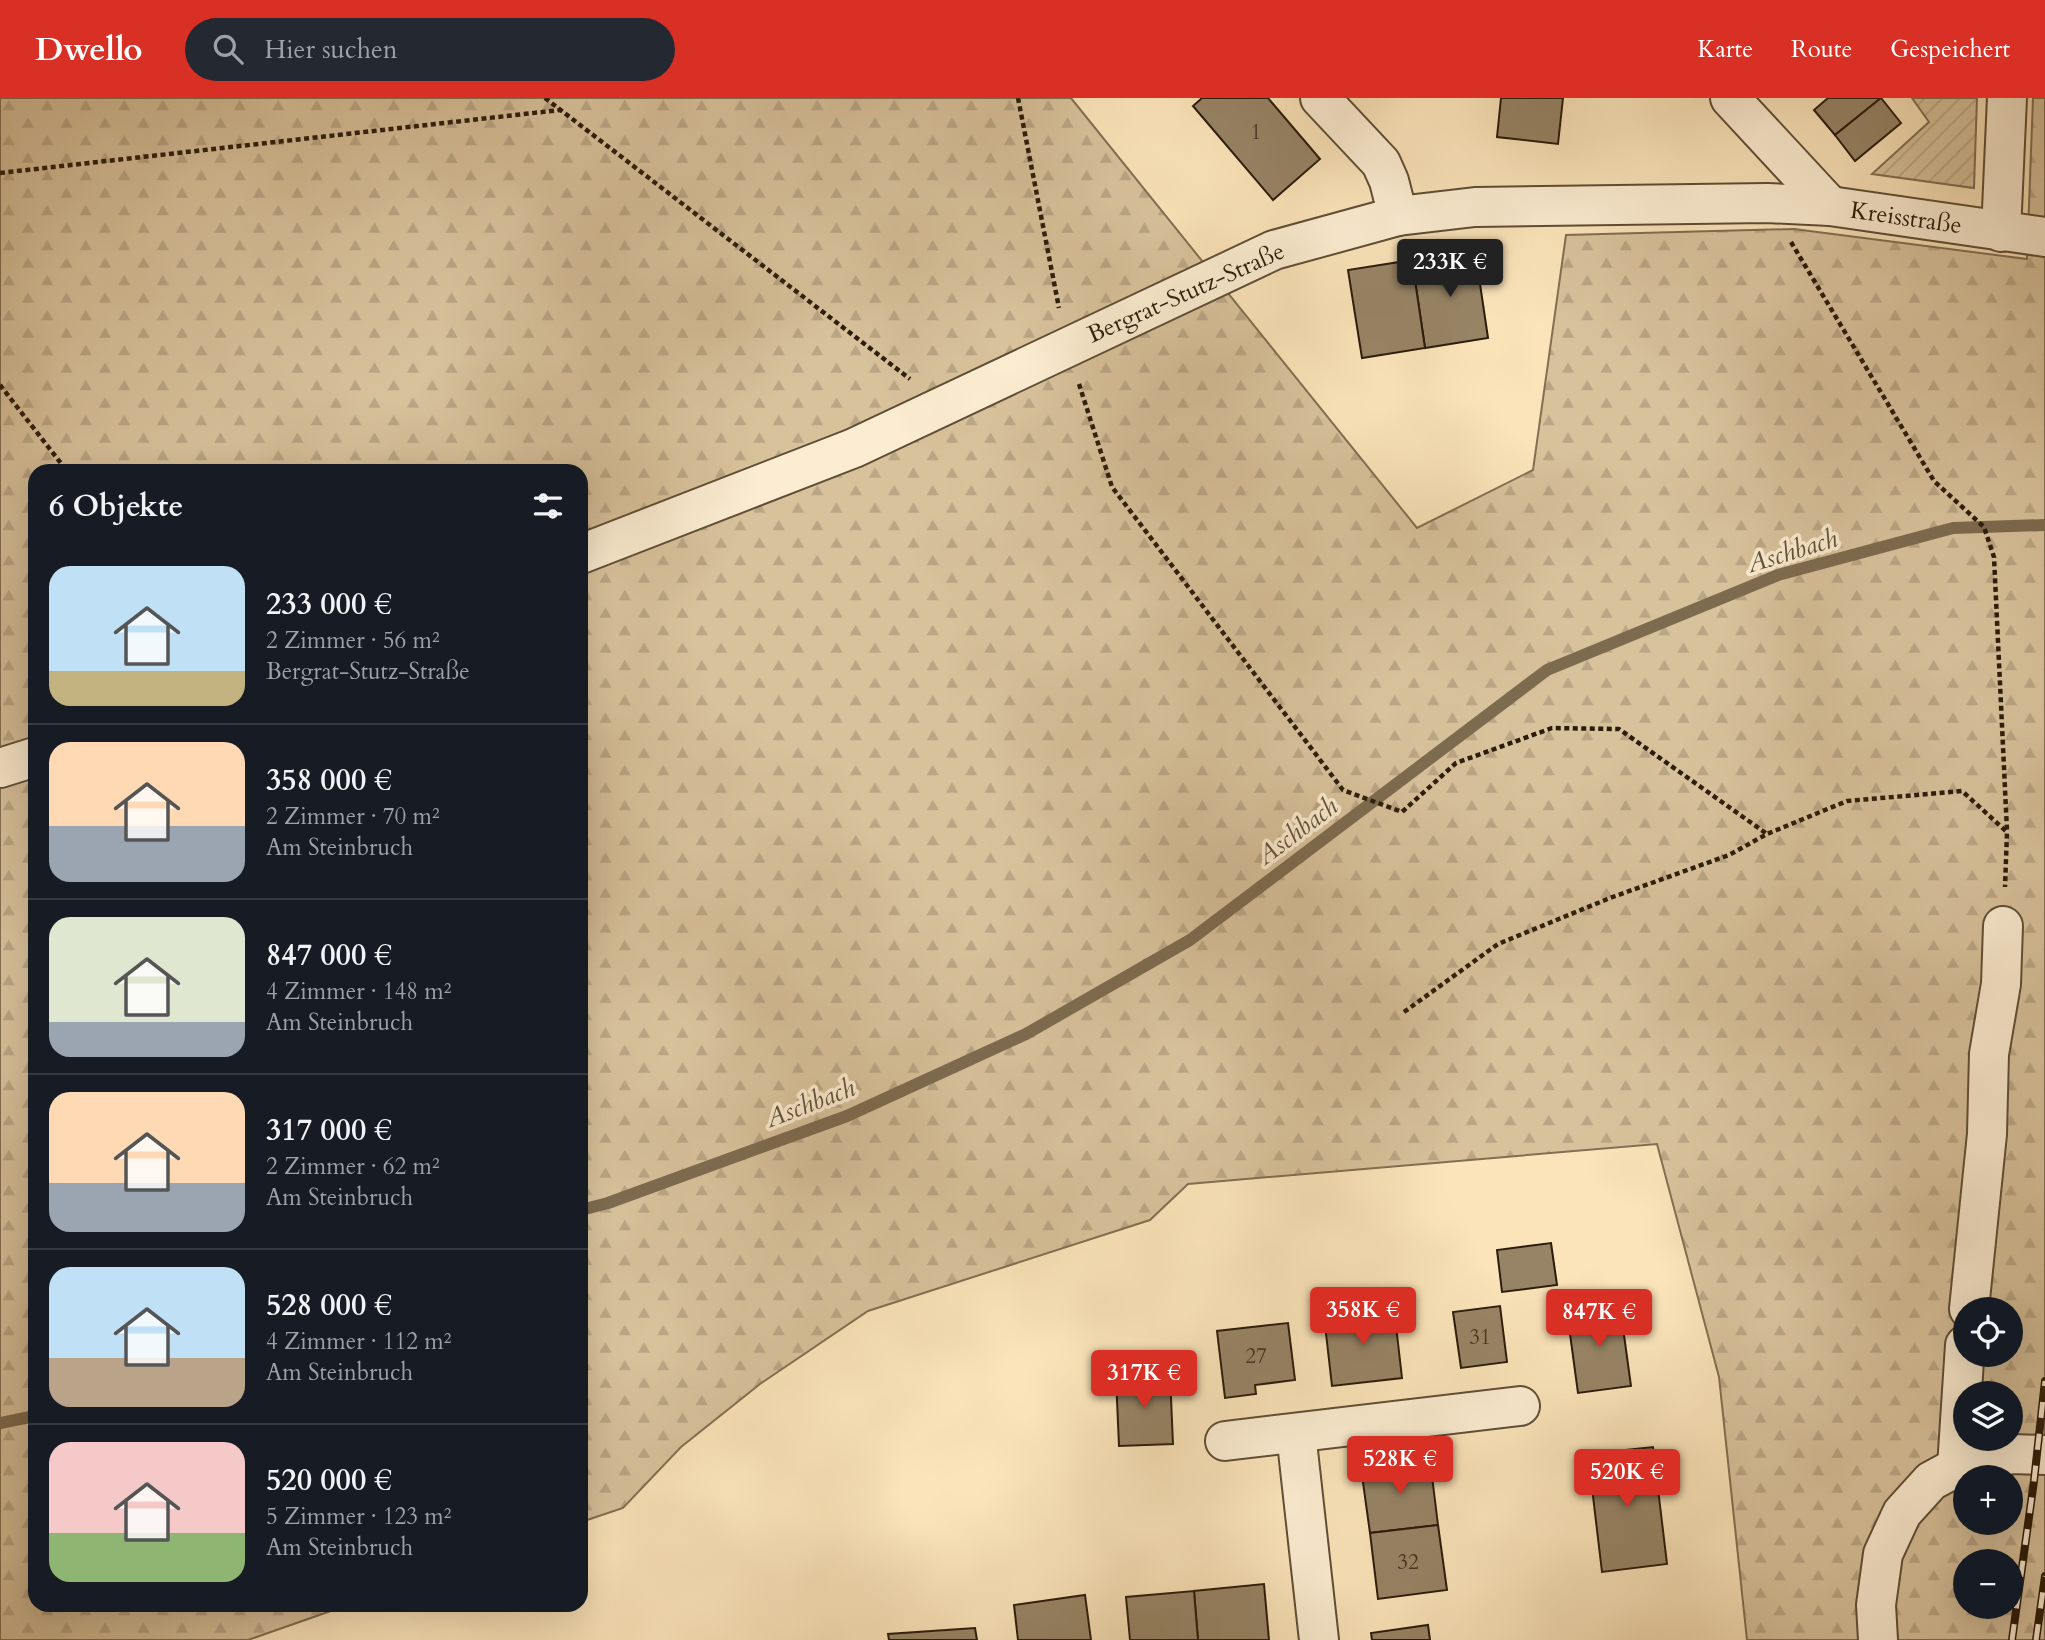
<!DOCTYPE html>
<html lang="de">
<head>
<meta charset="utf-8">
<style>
  body { margin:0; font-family:Cardo,serif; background:#242831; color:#f1f3f6; height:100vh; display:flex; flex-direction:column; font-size:26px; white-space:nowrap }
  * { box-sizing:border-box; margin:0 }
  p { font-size:23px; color:#9ea1a6 }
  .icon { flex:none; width:38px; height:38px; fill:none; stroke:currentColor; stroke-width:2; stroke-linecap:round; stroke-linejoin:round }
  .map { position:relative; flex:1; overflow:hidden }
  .details { position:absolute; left:28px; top:366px; width:560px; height:1148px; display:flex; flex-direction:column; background:#171b24; border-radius:21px; box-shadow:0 7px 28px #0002 }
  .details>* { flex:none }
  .fabs { position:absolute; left:1953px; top:1199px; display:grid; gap:14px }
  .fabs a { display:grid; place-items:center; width:70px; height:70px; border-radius:50%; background:#171b24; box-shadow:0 7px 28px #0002; font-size:35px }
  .price { position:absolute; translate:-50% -60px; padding:0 16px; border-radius:7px; background:#d93025; color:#fff; font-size:23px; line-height:46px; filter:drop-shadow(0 2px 4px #0008) }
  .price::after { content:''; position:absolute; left:50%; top:42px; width:21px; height:16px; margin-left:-10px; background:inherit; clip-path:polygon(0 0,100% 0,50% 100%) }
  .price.current { background:#222; color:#fff }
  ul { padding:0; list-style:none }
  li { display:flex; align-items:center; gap:21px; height:175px; padding:0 21px }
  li+li { border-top:2px solid #363941 }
  li span { display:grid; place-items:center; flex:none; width:196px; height:140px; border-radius:21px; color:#555 }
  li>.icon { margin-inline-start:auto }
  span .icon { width:84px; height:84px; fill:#fffc; stroke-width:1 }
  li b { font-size:30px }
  h2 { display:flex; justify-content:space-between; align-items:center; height:84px; padding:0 21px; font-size:30px }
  header { display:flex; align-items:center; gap:42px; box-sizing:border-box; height:98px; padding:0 35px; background:#d93025; color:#fff }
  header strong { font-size:33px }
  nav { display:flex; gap:38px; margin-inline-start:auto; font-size:24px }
  .search { width:490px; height:63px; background:#242831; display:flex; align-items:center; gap:18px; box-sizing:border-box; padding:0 24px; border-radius:38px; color:#9ea1a6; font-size:26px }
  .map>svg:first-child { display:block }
  .forest { fill:url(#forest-firs); stroke:#826f53; stroke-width:2; fill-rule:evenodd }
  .garden { fill:url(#garden-furrows); stroke:#826f53; stroke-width:2 }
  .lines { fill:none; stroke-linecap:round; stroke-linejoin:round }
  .stream { stroke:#7d6b50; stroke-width:12 }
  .building { fill:#978466; stroke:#2b1c0a; stroke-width:2 }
  .minor-casing { stroke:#5f4e36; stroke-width:42 }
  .path { stroke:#2b1c0a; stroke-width:4.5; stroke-dasharray:5 3.5; stroke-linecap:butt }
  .minor { stroke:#fcedd2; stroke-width:38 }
  .rail-casing { stroke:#2b1c0a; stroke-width:8 }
  .rail { stroke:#fcedd2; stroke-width:5; stroke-dasharray:16; stroke-linecap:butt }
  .labels { text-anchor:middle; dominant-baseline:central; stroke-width:7; stroke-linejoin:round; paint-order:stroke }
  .number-label { font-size:21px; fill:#463621 }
  .street-label { font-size:24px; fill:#2b1c0a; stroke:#fcedd2 }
  .water-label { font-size:26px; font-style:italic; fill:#625138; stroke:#fcedd2 }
</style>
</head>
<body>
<header>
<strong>Dwello</strong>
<div class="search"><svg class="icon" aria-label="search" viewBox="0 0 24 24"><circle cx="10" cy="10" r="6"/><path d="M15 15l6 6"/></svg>Hier suchen</div>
<nav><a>Karte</a><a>Route</a><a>Gespeichert</a></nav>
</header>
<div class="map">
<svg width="2045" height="1542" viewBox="0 0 2045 1542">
  <defs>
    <pattern id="forest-firs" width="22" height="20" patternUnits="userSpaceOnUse" patternTransform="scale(1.75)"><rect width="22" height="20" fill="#d8c29c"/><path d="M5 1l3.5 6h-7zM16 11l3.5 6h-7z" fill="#baa685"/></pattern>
    <pattern id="garden-furrows" width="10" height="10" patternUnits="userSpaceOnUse" patternTransform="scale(1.75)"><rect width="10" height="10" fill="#d8c29c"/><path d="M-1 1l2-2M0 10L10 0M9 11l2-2" fill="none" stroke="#baa685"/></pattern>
  </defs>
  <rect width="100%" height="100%" fill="#fbe4ba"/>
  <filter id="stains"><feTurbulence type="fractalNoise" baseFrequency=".00286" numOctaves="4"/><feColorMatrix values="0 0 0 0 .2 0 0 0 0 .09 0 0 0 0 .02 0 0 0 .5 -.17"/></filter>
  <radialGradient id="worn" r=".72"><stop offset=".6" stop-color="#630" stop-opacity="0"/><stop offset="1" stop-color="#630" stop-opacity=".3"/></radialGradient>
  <path class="forest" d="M0,0H1071L1417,430L1533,372L1566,137L1794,131L2027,161L2033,0H2045V1542H1747L1719,1279L1657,1046L1188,1086L1150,1122L868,1213L760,1286L681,1349L623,1410L581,1424V373H35V1507H348L248,1542H0ZM1965,1211H2011V1256H1965ZM1965,1295H2011V1340H1965ZM1965,1379H2011V1424H1965ZM1965,1463H2011V1508H1965Z"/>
  <polygon class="garden" points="1912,0 1977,0 1974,90 1872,76 1929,24"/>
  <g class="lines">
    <g class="stream">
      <polyline points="581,1112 608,1105 847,1018 1026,936 1190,842 1547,572 1778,477 1953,430 2045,427"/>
      <polyline points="0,1325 35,1318"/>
    </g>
  </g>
  <g class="building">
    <polygon points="1202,0 1268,0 1320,61 1273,102 1193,8"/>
    <polygon points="1501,0 1563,0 1558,46 1497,39"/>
    <polygon points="1828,0 1881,0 1835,37 1814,12"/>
    <polygon points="1881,0 1901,25 1855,63 1835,37"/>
    <polygon points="1475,152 1488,240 1425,250 1412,162"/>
    <polygon points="1412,162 1425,250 1362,260 1348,172"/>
    <polygon points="1551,1145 1557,1187 1502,1194 1497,1152"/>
    <polygon points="1500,1208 1507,1264 1461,1270 1453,1214"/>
    <polygon points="1620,1208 1631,1288 1578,1295 1567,1214"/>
    <polygon points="1394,1210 1402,1280 1332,1288 1324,1218"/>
    <polygon points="1288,1225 1295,1282 1255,1287 1256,1296 1225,1300 1217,1233"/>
    <polygon points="1170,1277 1173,1346 1119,1348 1116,1279"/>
    <polygon points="1653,1349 1667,1466 1602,1474 1588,1356"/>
    <polygon points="1430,1362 1438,1427 1370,1435 1361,1370"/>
    <polygon points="1438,1427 1447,1492 1378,1501 1370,1435"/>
    <polygon points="1264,1486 1269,1542 1198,1542 1194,1493"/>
    <polygon points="1194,1493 1198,1542 1130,1542 1126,1499"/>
    <polygon points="1085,1497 1091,1542 1018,1542 1014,1507"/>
    <polygon points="1428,1527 1430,1542 1372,1542 1371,1535"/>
    <polygon points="975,1530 977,1542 889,1542 888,1536"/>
  </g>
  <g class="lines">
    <defs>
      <g id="minor">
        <polyline points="1320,0 1381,65 1389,83 1398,118"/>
        <polyline points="1730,0 1830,108"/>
        <polyline points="2001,134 2007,0"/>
        <polyline points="581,456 854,350 1274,152 1398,118 1475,109 1767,105 1830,108 2045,139"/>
        <polyline points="0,670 35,659"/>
        <polyline points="1969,1211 1987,1036 1989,956 2001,886 2003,828"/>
        <polyline points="1296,1335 1319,1542"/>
        <polyline points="1225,1343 1520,1308"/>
        <polyline points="1957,1369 1965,1247"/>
        <polyline points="1878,1542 1876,1507 1883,1456 1902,1415 1931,1383 1957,1369 2012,1356 2045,1357"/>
      </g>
    </defs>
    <use href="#minor" class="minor-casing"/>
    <g class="path">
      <polyline points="545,0 910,281"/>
      <polyline points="1018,0 1059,210"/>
      <polyline points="0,75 560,12"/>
      <polyline points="1791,144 1934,383 1984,429 1994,459 2007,733"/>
      <polyline points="1079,286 1112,389 1343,692 1402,714 1456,665 1552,630 1619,631 1767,736"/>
      <polyline points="0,287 67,373"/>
      <polyline points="1404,914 1498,846 1610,800 1729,757 1767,736 1847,703 1962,693 2007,734 2005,789"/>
    </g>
    <use href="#minor" class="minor"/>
    <defs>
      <g id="rail">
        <polyline points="2012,1542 2034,1383 2045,1283"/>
        <polyline points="2036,1542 2045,1478"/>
      </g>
    </defs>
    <use href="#rail" class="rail-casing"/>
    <use href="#rail" class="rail"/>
  </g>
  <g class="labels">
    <g class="number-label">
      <text x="1256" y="34">1</text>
      <text x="1480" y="1239">31</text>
      <text x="1256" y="1258">27</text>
      <text x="1408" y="1464">32</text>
    </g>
    <g class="street-label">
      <text transform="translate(1906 120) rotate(8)">Kreisstraße</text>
      <text transform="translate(1186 195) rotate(-24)">Bergrat-Stutz-Straße</text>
    </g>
    <g class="water-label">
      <text transform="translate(1792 453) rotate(-17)">Aschbach</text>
      <text transform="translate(1297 733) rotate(-37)">Aschbach</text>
      <text transform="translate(810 1005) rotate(-21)">Aschbach</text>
    </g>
  </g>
  <rect width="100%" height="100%" filter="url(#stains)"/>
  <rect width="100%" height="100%" fill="url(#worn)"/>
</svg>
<div class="fabs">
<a><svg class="icon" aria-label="locate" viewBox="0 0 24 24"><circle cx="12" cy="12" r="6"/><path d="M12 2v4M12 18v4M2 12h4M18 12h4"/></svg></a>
<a><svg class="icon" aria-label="layers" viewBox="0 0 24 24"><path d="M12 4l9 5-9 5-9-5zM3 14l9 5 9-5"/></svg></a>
<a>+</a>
<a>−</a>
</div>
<b class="price current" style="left:1450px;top:201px">233K €</b>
<b class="price" style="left:1363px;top:1249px">358K €</b>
<b class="price" style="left:1599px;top:1251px">847K €</b>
<b class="price" style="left:1144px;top:1312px">317K €</b>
<b class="price" style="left:1400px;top:1398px">528K €</b>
<b class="price" style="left:1627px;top:1411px">520K €</b>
<section class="details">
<h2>6 Objekte<svg class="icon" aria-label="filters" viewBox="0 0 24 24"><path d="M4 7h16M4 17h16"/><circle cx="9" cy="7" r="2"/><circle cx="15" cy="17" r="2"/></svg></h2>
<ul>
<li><span style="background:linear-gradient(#bfe0f5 75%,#c2b280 0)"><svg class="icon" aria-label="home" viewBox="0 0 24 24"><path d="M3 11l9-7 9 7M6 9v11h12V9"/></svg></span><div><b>233 000 €</b><p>2 Zimmer · 56 m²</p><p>Bergrat-Stutz-Straße</p></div></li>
<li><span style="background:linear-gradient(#ffd9b3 60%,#9aa5b1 0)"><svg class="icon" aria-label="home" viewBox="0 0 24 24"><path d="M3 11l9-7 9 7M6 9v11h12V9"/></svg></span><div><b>358 000 €</b><p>2 Zimmer · 70 m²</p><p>Am Steinbruch</p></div></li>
<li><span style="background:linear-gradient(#dfe7d0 75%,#9aa5b1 0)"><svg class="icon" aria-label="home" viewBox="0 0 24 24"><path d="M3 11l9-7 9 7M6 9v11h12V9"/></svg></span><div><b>847 000 €</b><p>4 Zimmer · 148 m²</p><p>Am Steinbruch</p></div></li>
<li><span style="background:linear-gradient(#ffd9b3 65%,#9aa5b1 0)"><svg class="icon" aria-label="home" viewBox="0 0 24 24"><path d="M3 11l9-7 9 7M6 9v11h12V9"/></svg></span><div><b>317 000 €</b><p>2 Zimmer · 62 m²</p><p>Am Steinbruch</p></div></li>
<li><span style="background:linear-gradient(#bfe0f5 65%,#b9a48a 0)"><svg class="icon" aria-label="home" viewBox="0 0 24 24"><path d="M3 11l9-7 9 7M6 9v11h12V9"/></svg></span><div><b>528 000 €</b><p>4 Zimmer · 112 m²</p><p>Am Steinbruch</p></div></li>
<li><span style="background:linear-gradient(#f6c9c9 65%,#8fb573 0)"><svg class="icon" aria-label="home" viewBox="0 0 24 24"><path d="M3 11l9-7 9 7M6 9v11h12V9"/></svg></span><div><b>520 000 €</b><p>5 Zimmer · 123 m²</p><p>Am Steinbruch</p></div></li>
</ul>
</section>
</div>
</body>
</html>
